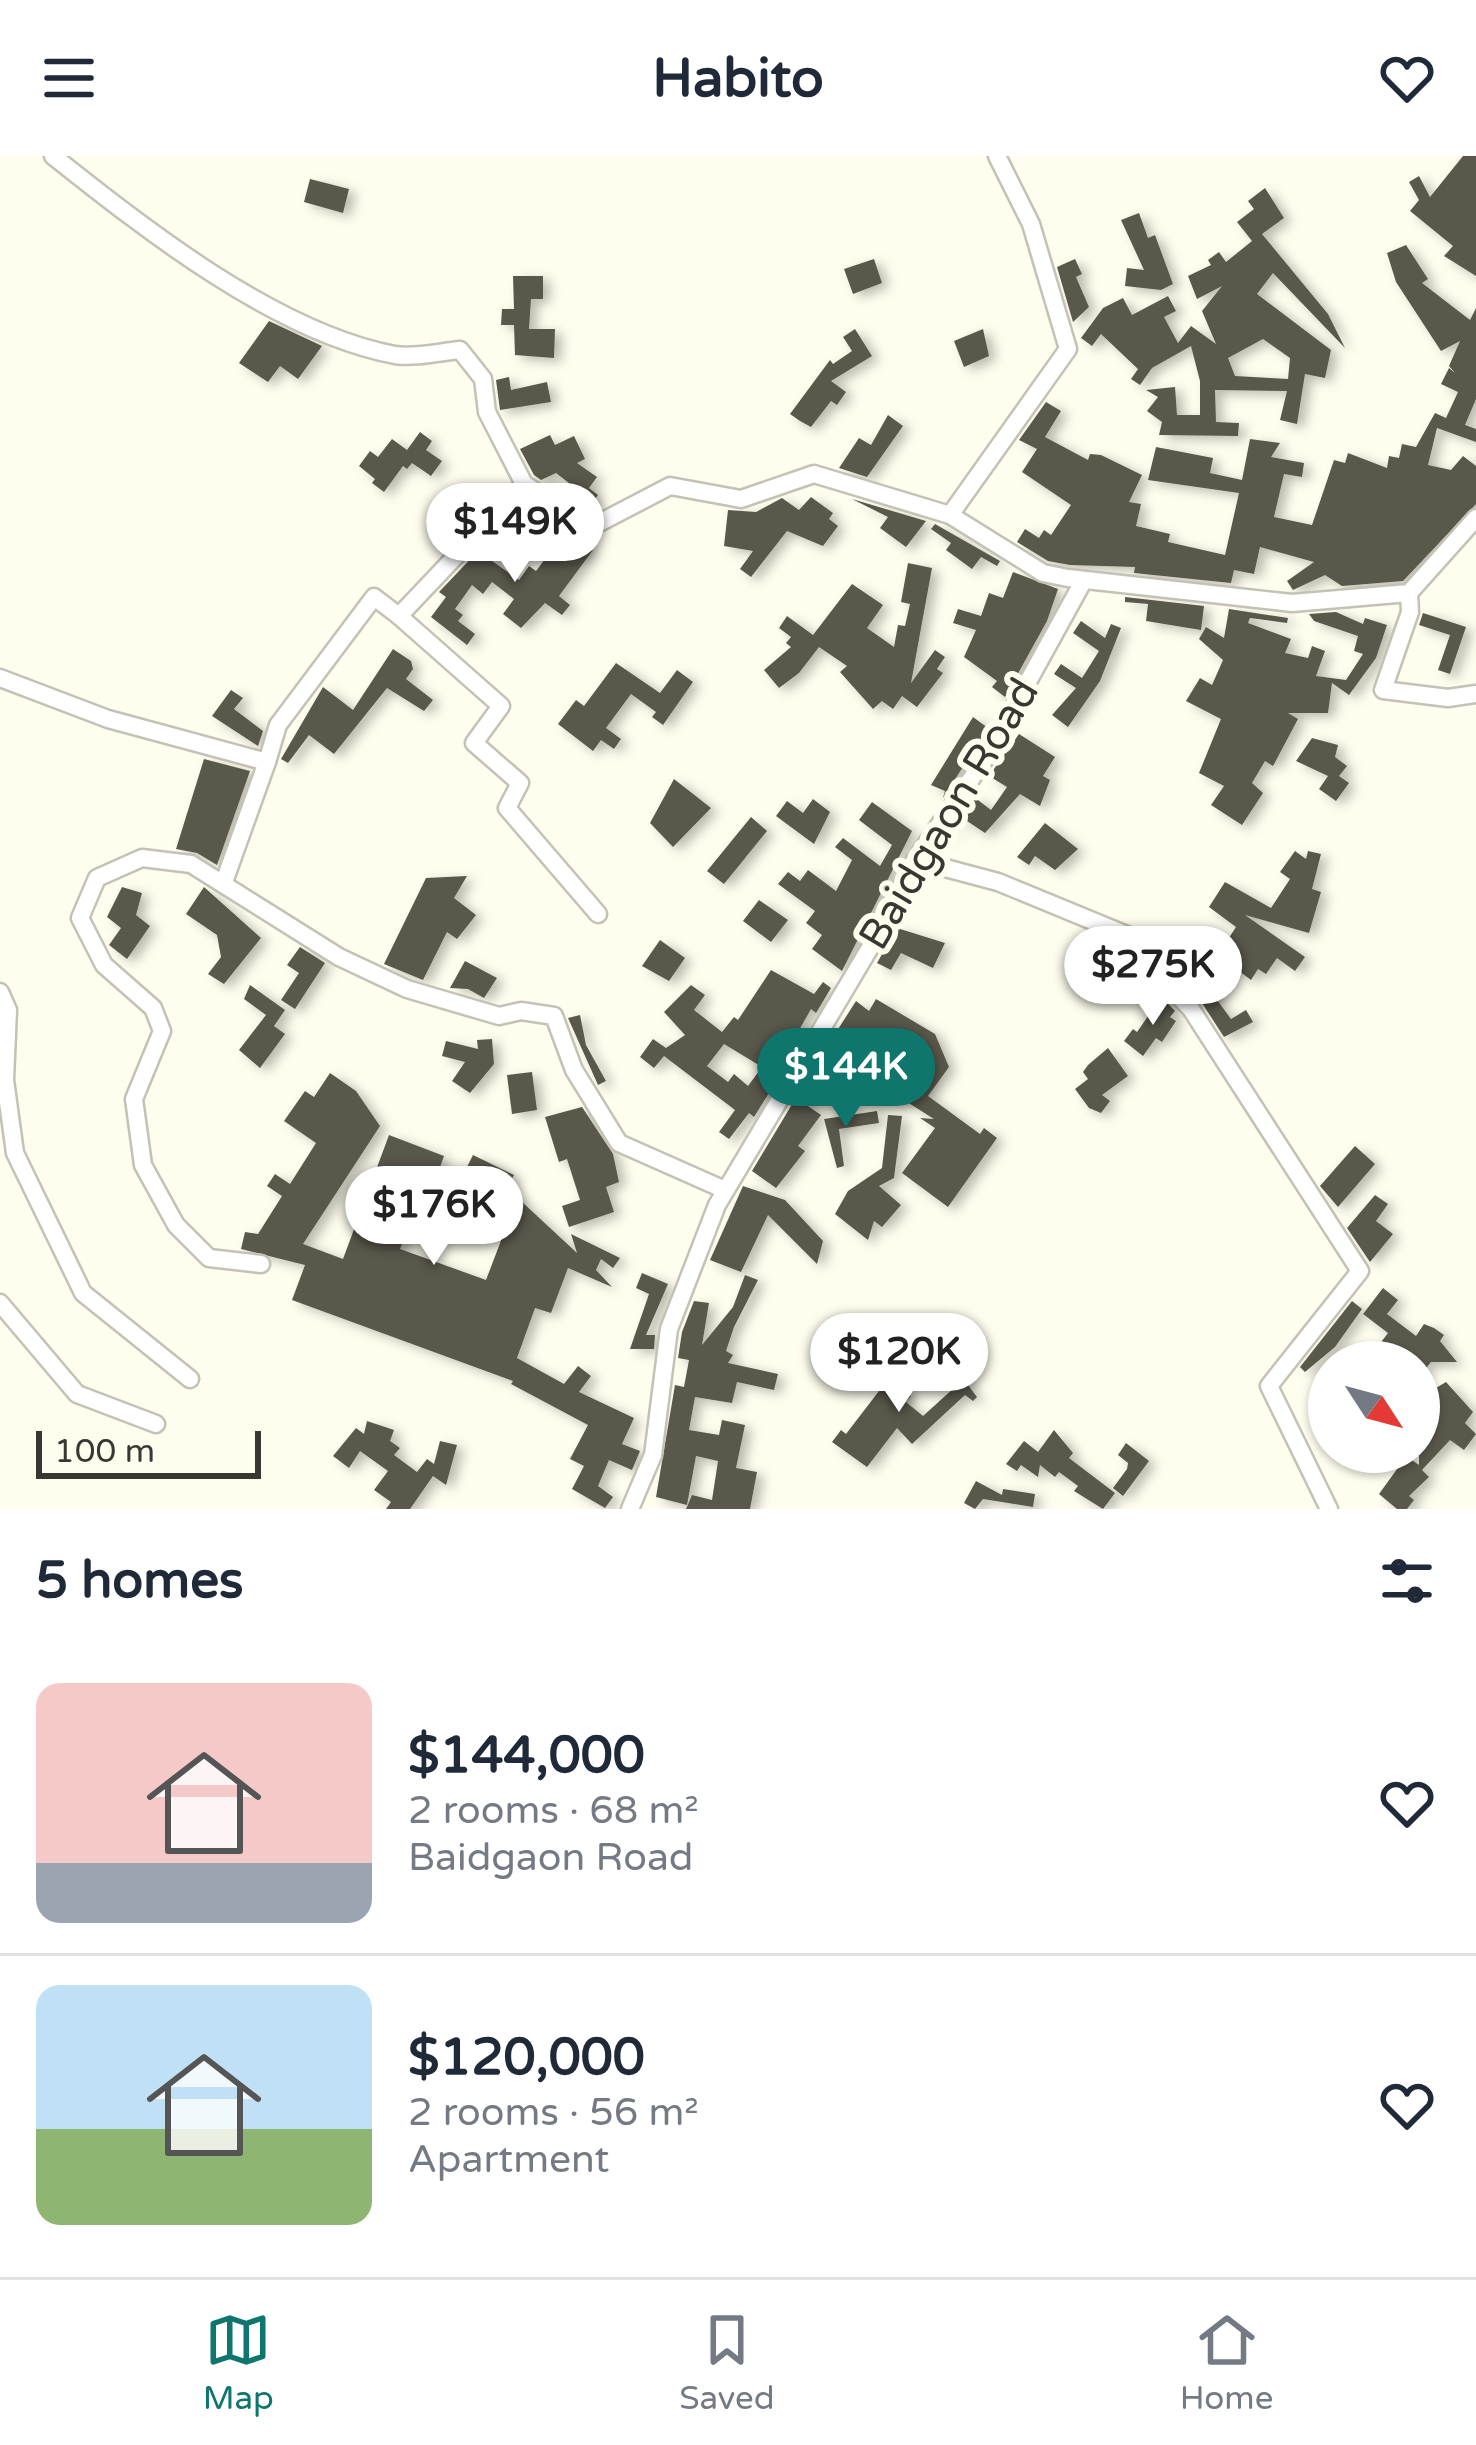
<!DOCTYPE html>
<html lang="en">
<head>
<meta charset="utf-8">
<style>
  body { margin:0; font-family:"Varela Round",sans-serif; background:#f2f2f3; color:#1f2937; height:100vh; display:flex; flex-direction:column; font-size:45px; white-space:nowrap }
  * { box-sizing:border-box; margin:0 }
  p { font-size:39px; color:#747a83 }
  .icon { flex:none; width:66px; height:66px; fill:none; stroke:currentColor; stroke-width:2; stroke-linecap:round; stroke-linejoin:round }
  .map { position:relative; height:1353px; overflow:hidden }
  .panel { display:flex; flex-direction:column; background:#fff; flex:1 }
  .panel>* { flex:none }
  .needle { width:78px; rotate:126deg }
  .tools { position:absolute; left:1308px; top:1185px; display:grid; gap:24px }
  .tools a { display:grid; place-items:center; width:132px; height:132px; border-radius:50%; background:#fff; box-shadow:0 3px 9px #0004; font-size:60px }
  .scale { position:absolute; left:36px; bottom:30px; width:225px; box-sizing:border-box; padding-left:12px; border:6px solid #383731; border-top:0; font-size:33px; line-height:42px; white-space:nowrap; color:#383731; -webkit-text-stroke:9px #fefdee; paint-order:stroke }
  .price { position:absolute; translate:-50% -102px; padding:0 27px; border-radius:42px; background:#fff; color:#222; font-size:39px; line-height:78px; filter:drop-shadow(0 3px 6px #0008) }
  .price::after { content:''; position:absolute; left:50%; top:72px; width:36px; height:27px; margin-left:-18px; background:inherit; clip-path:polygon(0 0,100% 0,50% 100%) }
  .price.active { background:#0f766e; color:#fff }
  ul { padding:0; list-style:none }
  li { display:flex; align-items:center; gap:36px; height:300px; padding:0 36px }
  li+li { border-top:3px solid #e0e1e3 }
  li span { display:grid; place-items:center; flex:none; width:336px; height:240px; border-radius:24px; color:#555 }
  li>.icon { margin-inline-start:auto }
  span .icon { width:144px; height:144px; fill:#fffc; stroke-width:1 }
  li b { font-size:51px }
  h2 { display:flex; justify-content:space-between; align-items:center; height:144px; padding:0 36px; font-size:51px }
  header { display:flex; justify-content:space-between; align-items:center; height:156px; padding:0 36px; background:#fff; font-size:54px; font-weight:700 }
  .tab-bar { display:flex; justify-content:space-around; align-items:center; height:168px; border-top:3px solid #e0e1e3; background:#fff; font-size:33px; color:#747a83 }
  .tab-bar a { display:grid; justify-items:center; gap:6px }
  .tab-bar .active { color:#0f766e }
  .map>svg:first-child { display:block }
  .building { fill:#5a594c; fill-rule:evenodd; filter:url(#shadow) }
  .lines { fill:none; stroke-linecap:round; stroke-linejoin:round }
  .minor-casing { stroke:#c3c2b4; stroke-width:21 }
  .minor { stroke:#fff; stroke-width:16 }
  .labels { text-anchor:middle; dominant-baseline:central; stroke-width:12; stroke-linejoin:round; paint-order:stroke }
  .street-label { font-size:42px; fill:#383731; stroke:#fefdee }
</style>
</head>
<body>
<header><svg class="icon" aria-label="menu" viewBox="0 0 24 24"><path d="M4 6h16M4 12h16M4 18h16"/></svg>Habito<svg class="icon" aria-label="heart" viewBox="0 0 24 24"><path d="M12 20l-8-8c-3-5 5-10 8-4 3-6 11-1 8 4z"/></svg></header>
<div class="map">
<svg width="1476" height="1353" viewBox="0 0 1476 1353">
  <defs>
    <filter id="shadow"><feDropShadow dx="7" dy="4" stdDeviation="6" flood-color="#0004"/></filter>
  </defs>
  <rect width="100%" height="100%" fill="#fefdee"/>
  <g class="building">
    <polygon points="1463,0 1476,0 1476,120 1444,100 1453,90 1410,55 1419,44 1409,26 1419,20 1430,41"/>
    <polygon points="310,23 349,33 343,57 304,46"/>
    <path d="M1265,32L1284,62L1262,78L1328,158L1345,192L1273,117L1257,138L1331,194L1325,222L1305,218L1297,268L1280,264L1287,235L1215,234L1216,266L1239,267L1238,280L1159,279L1162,266L1147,255L1158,241L1146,234L1175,231L1177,259H1200V225L1191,190L1152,212L1140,229L1131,223L1138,213L1101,178L1092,190L1081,182L1103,152L1123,142L1132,159L1168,140L1176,155L1164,161L1178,187L1191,170L1216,188L1202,155L1222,130L1197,143L1188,120L1211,109L1208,104L1219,96L1226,106L1252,85L1237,66L1254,53L1248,45ZM1263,183L1290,202L1288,223L1235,220L1228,202Z"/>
    <polygon points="1139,57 1148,82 1155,79 1173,128 1161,134 1125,130 1127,112 1144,114 1121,64"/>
    <polygon points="1406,89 1428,123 1422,127 1470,164 1476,152 1476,243 1465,269 1476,273 1476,286 1437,272 1428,309 1451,314 1463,300 1476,310 1476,348 1403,425 1342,430 1325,419 1293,434 1287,425 1314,406 1260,391 1254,418 1234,414 1231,427 1134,417 1135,411 1070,409 1048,405 1017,386 1025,373 1039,382 1044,374 1051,379 1071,349 1022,316 1037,293 1019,284 1046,246 1061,255 1045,281 1088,304 1090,298 1101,299 1142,319 1129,346 1141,348 1136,370 1170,378 1168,386 1225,399 1239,337 1148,324 1156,291 1213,302 1210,317 1242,324 1250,283 1280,287 1271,301 1304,307 1302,321 1284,318 1274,361 1312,369 1334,304 1345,307 1348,297 1387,312 1389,300 1399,302 1402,288 1416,291 1435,257 1446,262 1458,236 1441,228 1449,212 1455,217 1449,210 1460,185 1441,195 1396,126 1387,97"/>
    <polygon points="874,103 882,127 853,138 844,113"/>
    <polygon points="1075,103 1082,118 1076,121 1089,151 1073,166 1057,111"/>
    <polygon points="513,120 543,120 543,143 531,143 529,173 555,173 554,202 515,199 514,169 501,169 502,153 514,153"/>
    <polygon points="269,165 322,190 298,223 280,210 268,226 239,207"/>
    <polygon points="855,173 872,200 831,225 846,236 837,249 831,245 811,271 800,265 790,258 830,204 833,208 852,195 843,181"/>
    <polygon points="983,173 989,200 964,211 954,185"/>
    <polygon points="509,221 511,234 547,226 551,246 500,254 496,224"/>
    <polygon points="888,259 903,270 867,321 839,312 859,282 871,289"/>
    <polygon points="420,276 432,285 426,294 442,305 431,320 412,307 407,313 403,310 384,336 372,327 375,323 359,310 370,295 378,301 392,283 407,294"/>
    <polygon points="550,279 555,289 574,280 585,303 577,307 597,321 589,332 598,339 588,352 578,344 583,338 556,317 541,324 534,319 520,293"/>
    <polygon points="811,341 833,357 829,363 838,370 823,390 787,375 751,421 740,413 753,395 724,390 728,354 756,356 782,342 799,354"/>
    <polygon points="852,343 926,365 906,391 880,372 888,361"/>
    <polygon points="935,368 1000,405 997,410 981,401 972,413 946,394 951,387 931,373"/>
    <polygon points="567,374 593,394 559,440 570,449 562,459 545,447 521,472 503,458 514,443 492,426 483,438 472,429 455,453 463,459 458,465 475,478 467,489 431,461 446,441 439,436 478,395 519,424 529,410 536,415"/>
    <polygon points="908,407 932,412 911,527 935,494 945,501 937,513 943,517 917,551 902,540 893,553 882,545 873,553 840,516 847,510 819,491 799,517 779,532 764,514 791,491 786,487 791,481 779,472 787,460 813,479 852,428 883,449 867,472 894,491 898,469 905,470 910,448 901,446"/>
    <polygon points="1013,416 1058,433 1047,465 1005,541 992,531 997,525 964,501 976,474 953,467 958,453 981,460 989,437 1003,442"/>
    <polygon points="1125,441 1204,450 1201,474 1146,465 1148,448 1125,446"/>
    <polygon points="1229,453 1288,462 1287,467 1250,462 1248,467 1291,483 1285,497 1308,502 1312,490 1325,495 1316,520 1346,524 1363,498 1354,495 1358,480 1314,465 1309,458 1336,456 1363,468 1365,462 1387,469 1376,502 1349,539 1332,527 1328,557 1288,557 1298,563 1273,610 1265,605 1252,627 1263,637 1242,669 1211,649 1224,630 1199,617 1221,563 1186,545 1200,522 1212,529 1223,504 1199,483 1206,471 1224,482"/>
    <polygon points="1423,457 1466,471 1450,518 1438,514 1450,479 1419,469"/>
    <polygon points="1081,465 1105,482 1111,468 1121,472 1100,525 1068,571 1052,559 1076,532 1054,518 1061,508 1082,522 1099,495 1073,477"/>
    <polygon points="393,493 411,505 413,513 406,523 433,544 424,555 387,532 334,598 309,579 288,607 281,603 323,531 353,554"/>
    <polygon points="616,507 660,537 677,514 693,526 663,569 652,561 656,556 631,538 606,572 621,583 614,593 601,584 593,595 558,568 576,544 584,550"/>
    <polygon points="231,534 243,542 234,553 263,575 258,590 212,560"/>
    <polygon points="973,561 988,572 943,642 945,635 931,629"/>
    <polygon points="1019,578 1055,601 1043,620 1050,624 1040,650 1020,638 985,677 964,663 946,689 974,641 991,654 1007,631 989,620"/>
    <polygon points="1312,582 1338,589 1335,601 1347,610 1339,620 1349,627 1336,645 1319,633 1328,620 1296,605"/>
    <polygon points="204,603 250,615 217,709 197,697 176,693"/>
    <polygon points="674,623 711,652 673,691 650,667"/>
    <polygon points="813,643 830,656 814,688 776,660 787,645 803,657"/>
    <polygon points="872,646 912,675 842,815 812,793 822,779 806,767 815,755 778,728 788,716 800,725 808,714 836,735 852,704 835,691 843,682 880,710 892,689 859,664"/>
    <polygon points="751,661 767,675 724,728 707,715"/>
    <polygon points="1045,667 1078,693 1055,714 1035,700 1029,709 1017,701"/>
    <polygon points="1295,695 1306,703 1308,695 1321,698 1312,733 1321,736 1309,777 1245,759 1305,801 1295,815 1277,802 1266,818 1258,813 1251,824 1231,809 1212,837 1231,863 1246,854 1253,866 1224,881 1200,844 1168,811 1195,776 1221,794 1236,771 1209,751 1225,726 1271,752 1290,723 1280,716"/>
    <polygon points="467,720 454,742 476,759 457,783 447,776 423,824 384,808 426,722"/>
    <polygon points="122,731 142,737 136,759 150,770 127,803 109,789 121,772 107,761"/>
    <polygon points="204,731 261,782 224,828 208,818 221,801 217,779 186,758"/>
    <polygon points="759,744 788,764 771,786 743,765"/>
    <polygon points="897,772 945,787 933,812 901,797 891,814 877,807"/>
    <polygon points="660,784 685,802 669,825 642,810"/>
    <polygon points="1111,786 1132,807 1119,825 1096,807"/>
    <polygon points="300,791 325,807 295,853 281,844 299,817 287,809"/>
    <polygon points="465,805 497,822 484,842 468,833 450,832"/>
    <path d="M771,814L814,838L823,826L831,832L816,857L811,853L798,876L803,880L774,917L779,921L754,961L749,957L729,983L719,976L735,954L664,900L654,912L640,901L653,883L666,892L685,879L664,856L691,829L705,839L694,854L722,876L734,861L738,864ZM724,888L762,911L748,930L734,918L728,926L707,910Z"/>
    <polygon points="250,829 285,854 274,870 285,878 260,912 239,894 266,859 244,843"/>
    <polygon points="1156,835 1175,855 1170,861 1176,865 1162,886 1156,882 1143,900 1124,885 1133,873 1137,876 1160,843"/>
    <polygon points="876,843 935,878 949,911 928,940 980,978 984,972 997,982 948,1051 902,1017 935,972 920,962 934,963 828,896 812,914 856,845 869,855"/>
    <polygon points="580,859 586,889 606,925 598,929 568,862"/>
    <polygon points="492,883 494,908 470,937 452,925 465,906 442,900 446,885 478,893 477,884"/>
    <polygon points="1108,892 1128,920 1102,939 1110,945 1101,957 1089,952 1075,933 1088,923 1083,916 1088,909"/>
    <polygon points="812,915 820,921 802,946 821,959 798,990 805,995 776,1032 752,1015"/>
    <polygon points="532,916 537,954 512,958 507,919"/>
    <polygon points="330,917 356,935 380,970 303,1088 343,1103 389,979 444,1000 433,1031 424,1028 400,1093 486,1124 515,1048 462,1021 473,999 514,1019 507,1032 577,1097 571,1078 620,1102 613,1112 601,1103 596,1114 612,1131 568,1112 551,1157 535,1152 517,1202 564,1228 578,1210 591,1220 579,1236 634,1262 622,1288 640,1295 632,1314 609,1304 598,1330 613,1341 605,1352 572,1333 584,1310 570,1303 588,1269 511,1228 513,1225 292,1144 305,1109 241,1093 245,1076 258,1078 282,1040 267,1030 275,1018 290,1028 316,987 284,965 305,935 314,941"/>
    <polygon points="582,951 613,998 619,1026 606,1031 614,1056 569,1071 562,1050 580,1044 567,1003 559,1006 545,961"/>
    <polygon points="877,955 879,967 839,973 844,1010 837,1012 824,963"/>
    <polygon points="888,959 902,960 894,1022 879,1030 901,1049 882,1071 874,1065 868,1084 835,1058 848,1035 882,1012"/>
    <polygon points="1355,990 1375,1008 1338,1051 1320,1030"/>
    <polygon points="743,1030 785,1044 823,1085 817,1108 768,1059 741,1116 710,1104"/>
    <polygon points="1375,1039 1388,1048 1376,1065 1393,1078 1370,1106 1347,1072"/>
    <polygon points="642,1117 668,1128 646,1179 655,1179 654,1193 630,1193 649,1138 636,1132"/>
    <polygon points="745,1119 758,1124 734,1171 726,1195 733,1199 728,1207 778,1218 774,1234 737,1226 732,1247 695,1241 689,1274 719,1279 722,1264 745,1269 736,1312 757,1316 750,1353 686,1353 692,1339 712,1344 718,1305 696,1300 687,1349 656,1341 675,1229 684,1231 689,1204 678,1202 682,1176 694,1145 709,1147 702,1189 733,1151"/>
    <polygon points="1383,1132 1398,1144 1387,1158 1416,1180 1424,1168 1434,1172 1444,1179 1440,1185 1457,1206 1431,1206 1419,1221 1419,1206 1366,1206 1388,1177 1363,1158"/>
    <polygon points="1352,1145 1362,1153 1335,1191 1305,1216 1300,1211"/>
    <polygon points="929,1195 961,1220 977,1241 973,1245 965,1239 912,1288 897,1272 867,1311 832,1286 841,1274 846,1278 889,1222 911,1240 906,1246 923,1260 955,1231 921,1205"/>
    <polygon points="1446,1226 1473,1256 1465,1267 1476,1278 1464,1294 1450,1284 1422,1314 1429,1321 1409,1340 1414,1344 1407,1353 1397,1353 1379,1338 1400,1309 1394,1304 1400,1296 1419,1309 1419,1273 1426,1264 1419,1256 1419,1242"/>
    <polygon points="367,1265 394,1274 390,1285 400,1292 394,1299 417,1316 427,1303 434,1308 440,1285 457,1289 446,1329 433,1320 410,1353 386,1353 391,1346 374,1334 388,1315 360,1295 349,1312 333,1300 356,1272 364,1278"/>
    <polygon points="1054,1274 1073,1297 1069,1302 1115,1337 1103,1353 1074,1335 1078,1330 1059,1316 1055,1321 1040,1309 1038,1321 1021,1309 1017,1315 1006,1308 1024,1285 1038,1296"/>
    <polygon points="1126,1287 1149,1305 1123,1340 1113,1332 1127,1313 1128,1307 1118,1299"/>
    <polygon points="976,1325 1002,1339 1003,1333 1035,1338 1033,1351 983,1343 975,1353 964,1347"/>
  </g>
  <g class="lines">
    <defs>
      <g id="minor">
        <path d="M53,0C146,74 277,177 395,199C415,202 440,196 460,194L483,223L487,256L524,328L583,366H601L670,330L741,343L814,318L950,359"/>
        <polyline points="997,0 1031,68 1068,193 950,359 1043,417 1068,422 1292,447 1409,437 1476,362"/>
        <polyline points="1409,437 1410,456 1383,534 1448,542 1476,538"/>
        <polyline points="399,460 501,550 474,587 520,627 507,652 598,758"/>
        <polyline points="0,522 108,563 267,606 224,726"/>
        <polyline points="267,606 278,569 374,441 399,460 524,328"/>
        <polyline points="915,704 998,726 1129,780 1152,813 1191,853 1360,1115 1269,1230 1329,1353"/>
        <polyline points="0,836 8,854 5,924 15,997 83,1137 190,1223"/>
        <polyline points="261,1108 209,1102 176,1069 143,1009 134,943 162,875 153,852 104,809 80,762 97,722 142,702 191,708 339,801 407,833 499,860 521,855 554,860 574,914 619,987 725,1034"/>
        <polyline points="0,1147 77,1238 156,1268"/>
        <polyline points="630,1353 653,1299 669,1173 717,1049 874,785 915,704 987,600 1084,424"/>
      </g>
    </defs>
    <use href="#minor" class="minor-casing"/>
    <use href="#minor" class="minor"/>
  </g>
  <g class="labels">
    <g class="street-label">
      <text transform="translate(949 658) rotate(-59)">Baidgaon Road</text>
    </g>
  </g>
</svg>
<div class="tools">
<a><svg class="needle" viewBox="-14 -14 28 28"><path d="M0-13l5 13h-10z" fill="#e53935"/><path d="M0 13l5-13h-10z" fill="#747a83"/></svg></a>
</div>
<div class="scale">100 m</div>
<b class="price" style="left:515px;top:429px">$149K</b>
<b class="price" style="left:1153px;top:872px">$275K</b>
<b class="price active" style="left:846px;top:974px">$144K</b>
<b class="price" style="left:434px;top:1112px">$176K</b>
<b class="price" style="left:899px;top:1259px">$120K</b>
</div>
<section class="panel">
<h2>5 homes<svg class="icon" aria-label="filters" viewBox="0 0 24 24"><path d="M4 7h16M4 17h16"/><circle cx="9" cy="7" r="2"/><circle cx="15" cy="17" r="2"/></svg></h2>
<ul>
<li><span style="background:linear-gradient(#f6c9c9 75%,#9aa5b1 0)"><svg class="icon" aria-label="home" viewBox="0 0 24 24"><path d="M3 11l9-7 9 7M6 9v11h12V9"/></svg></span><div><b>$144,000</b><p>2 rooms · 68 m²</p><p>Baidgaon Road</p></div><svg class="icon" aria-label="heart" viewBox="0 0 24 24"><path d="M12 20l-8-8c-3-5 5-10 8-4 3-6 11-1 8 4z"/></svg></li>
<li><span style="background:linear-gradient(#bfe0f5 60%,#8fb573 0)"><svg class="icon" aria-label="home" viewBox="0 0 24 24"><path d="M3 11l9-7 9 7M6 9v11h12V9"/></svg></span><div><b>$120,000</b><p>2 rooms · 56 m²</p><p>Apartment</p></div><svg class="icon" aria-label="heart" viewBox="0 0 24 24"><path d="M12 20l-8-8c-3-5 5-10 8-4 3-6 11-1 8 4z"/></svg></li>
</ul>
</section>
<nav class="tab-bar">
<a class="active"><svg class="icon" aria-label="map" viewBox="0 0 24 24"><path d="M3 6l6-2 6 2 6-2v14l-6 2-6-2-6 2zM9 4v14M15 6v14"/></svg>Map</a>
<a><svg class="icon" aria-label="saved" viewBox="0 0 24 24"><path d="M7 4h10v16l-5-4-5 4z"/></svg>Saved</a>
<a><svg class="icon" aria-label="home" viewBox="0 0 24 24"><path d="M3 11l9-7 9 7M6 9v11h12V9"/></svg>Home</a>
</nav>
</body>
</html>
